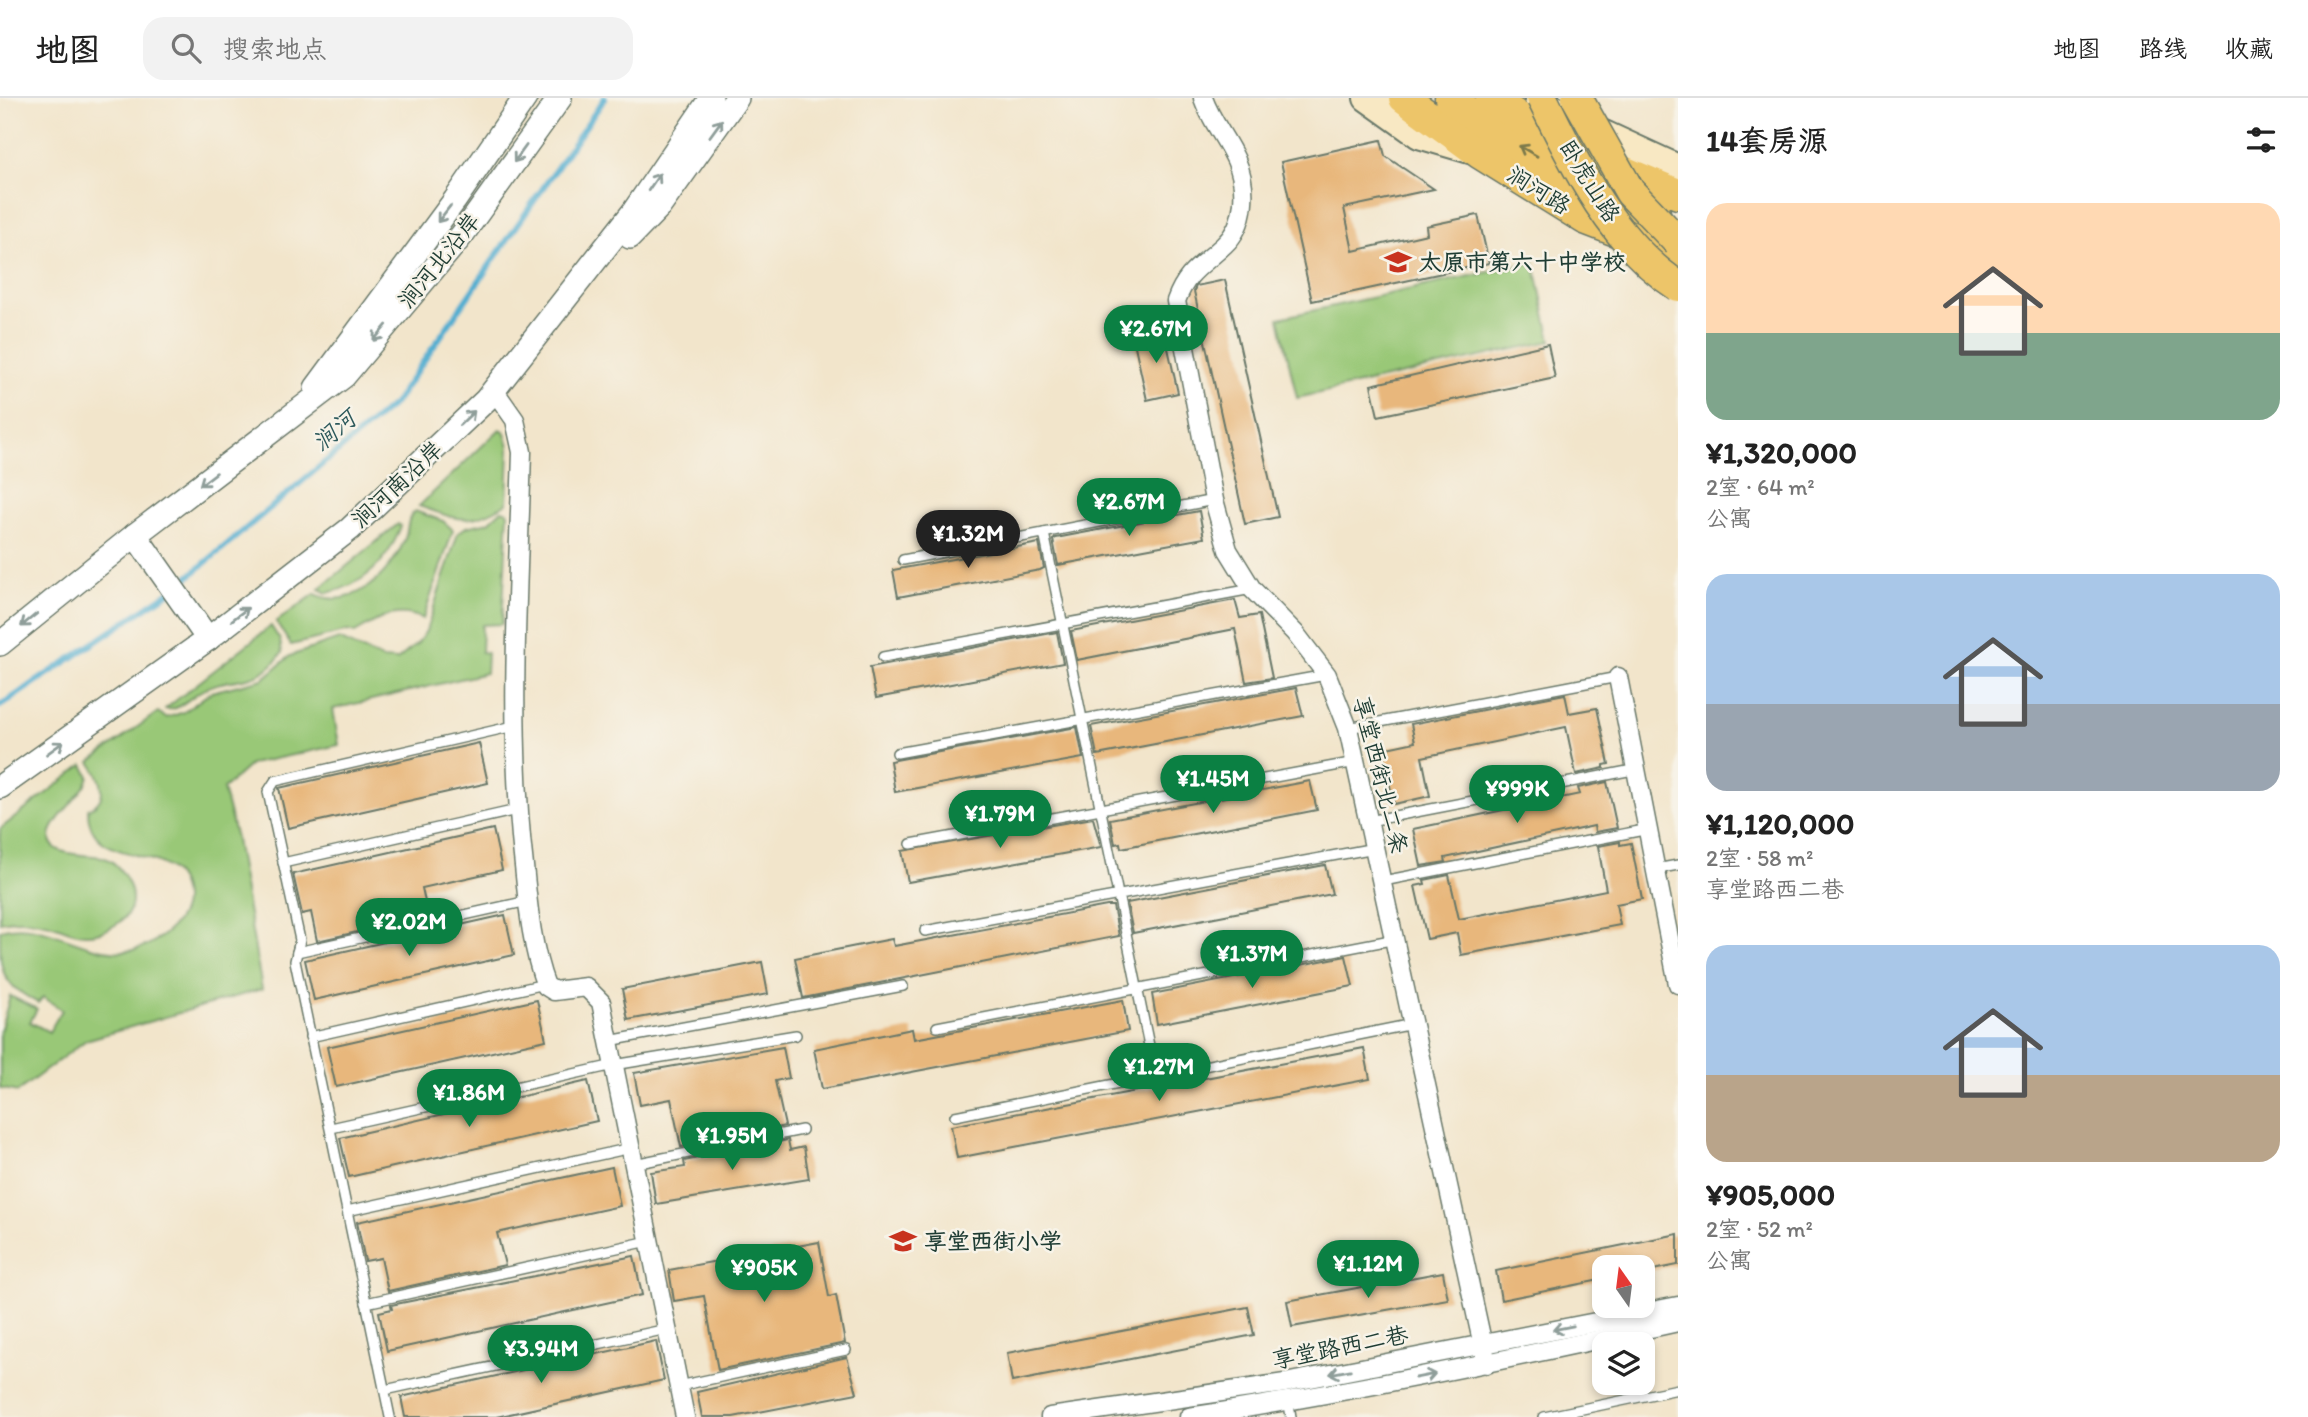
<!DOCTYPE html>
<html lang="zh">
<head>
<meta charset="utf-8">
<style>
  body { margin:0; font-family:Itim,"LXGW WenKai TC",sans-serif; background:#f2f2f2; color:#222; height:100vh; display:flex; flex-direction:column; font-size:26px; white-space:nowrap }
  * { box-sizing:border-box; margin:0 }
  p { font-size:23px; color:#767676 }
  .icon { flex:none; width:38px; height:38px; fill:none; stroke:currentColor; stroke-width:2; stroke-linecap:round; stroke-linejoin:round }
  .map { position:relative; flex:1; overflow:hidden }
  .panel { display:flex; flex-direction:column; background:#fff; width:630px }
  .panel>* { flex:none }
  .needle { width:46px; rotate:346deg }
  .controls { position:absolute; left:1592px; top:1157px; display:grid; gap:14px }
  .controls a { display:grid; place-items:center; width:63px; height:63px; border-radius:14px; background:#fff; box-shadow:0 4px 10px #0003; font-size:35px }
  .price { position:absolute; translate:-50% -60px; padding:0 16px; border-radius:24px; background:#0b8043; color:#fff; font-size:23px; line-height:46px; filter:drop-shadow(0 2px 4px #0008) }
  .price::after { content:''; position:absolute; left:50%; top:42px; width:21px; height:16px; margin-left:-10px; background:inherit; clip-path:polygon(0 0,100% 0,50% 100%) }
  .price.on { background:#222; color:#fff }
  ul { padding:0; list-style:none }
  li { display:grid; align-content:center; gap:14px; height:371px; padding:0 28px }
  li span { display:grid; place-items:center; height:217px; border-radius:21px; color:#555 }
  li>.icon { margin-inline-start:auto }
  span .icon { width:126px; height:126px; fill:#fffc; stroke-width:1 }
  li b { font-size:30px }
  h2 { display:flex; justify-content:space-between; align-items:center; height:84px; padding:0 28px; font-size:30px }
  header { display:flex; align-items:center; gap:42px; box-sizing:border-box; height:98px; padding:0 35px; background:#fff; border-bottom:2px solid #e0e0e0 }
  header strong { font-size:33px }
  nav { display:flex; gap:38px; margin-inline-start:auto; font-size:24px }
  .search { width:490px; height:63px; background:#f2f2f2; display:flex; align-items:center; gap:18px; box-sizing:border-box; padding:0 24px; border-radius:21px; color:#767676; font-size:26px }
  main { display:flex; flex:1; min-height:0 }
  .map>svg:first-child { display:block }
  .green { fill:#99c877; stroke:#5c8256; stroke-width:2 }
  .lines { fill:none; stroke-linecap:round; stroke-linejoin:round }
  .stream { stroke:#52aed0; stroke-width:6 }
  .building { fill:#e8b77b }
  .service-casing { stroke:#697869; stroke-width:12 }
  .minor-casing { stroke:#697869; stroke-width:21 }
  .tertiary-casing { stroke:#697869; stroke-width:26 }
  .secondary-casing { stroke:#697869; stroke-width:30 }
  .primary-casing { stroke:#697869; stroke-width:33 }
  .service { stroke:#fff; stroke-width:9 }
  .minor { stroke:#fff; stroke-width:18 }
  .tertiary { stroke:#fff; stroke-width:23 }
  .secondary { stroke:#f8e8c3; stroke-width:26 }
  .primary { stroke:#edc569; stroke-width:30 }
  .trunk-bridge-casing { stroke:#697869; stroke-width:33; stroke-linecap:butt }
  .trunk-bridge { stroke:#edc569; stroke-width:30 }
  .oneway { stroke:#8f9e9a }
  .oneway2 { stroke:#7c7a4c }
  .labels { text-anchor:middle; dominant-baseline:central; stroke-width:5; stroke-linejoin:round; paint-order:stroke }
  .street-label { font-size:23px; fill:#1f3d34; stroke:#f7f3e8 }
  .poi-label { font-size:23px; font-weight:bold; fill:#1f3d34; stroke:#f7f3e8; text-anchor:start }
  .water-label { font-size:24px; font-style:italic; fill:#2c595b; stroke:#f7f3e8 }
</style>
</head>
<body>
<header>
<strong>地图</strong>
<div class="search"><svg class="icon" aria-label="search" viewBox="0 0 24 24"><circle cx="10" cy="10" r="6"/><path d="M15 15l6 6"/></svg>搜索地点</div>
<nav><a>地图</a><a>路线</a><a>收藏</a></nav>
</header>
<main>
<div class="map">
<svg width="1678" height="1319" viewBox="0 0 1678 1319">
  <rect width="100%" height="100%" fill="#f7f3e8"/>
  <filter id="ink" filterUnits="userSpaceOnUse"><feTurbulence type="fractalNoise" baseFrequency=".0143" numOctaves="2"/><feDisplacementMap in="SourceGraphic" scale="14" xChannelSelector="R" yChannelSelector="G"/><feConvolveMatrix kernelMatrix="1 2 1 2 8 2 1 2 1" color-interpolation-filters="sRGB"/></filter>
  <filter id="wash" filterUnits="userSpaceOnUse"><feTurbulence type="fractalNoise" baseFrequency=".00686" numOctaves="4" result="noise"/><feDisplacementMap in="SourceGraphic" scale="28" xChannelSelector="R" yChannelSelector="G"/><feGaussianBlur stdDeviation="1.57" result="paint"/><feColorMatrix in="noise" values="0 0 0 0 0 0 0 0 0 0 0 0 0 0 0 0 0 1.4 0 .05"/><feComposite in="paint" operator="in"/></filter>
  <g filter="url(#wash)">
    <rect width="100%" height="100%" fill="#f2e5cb"/>
    <g class="green">
      <polygon points="1534,164 1551,243 1297,300 1279,220"/>
      <path d="M500,331L504,333L509,348L507,405C468,429 459,422 419,408Z"/>
      <path d="M502,412L508,414L502,526L482,527L481,554L487,555L486,575L333,611L339,647L251,666L223,691L235,736L262,891L86,942L17,994L0,990V934L10,898L37,911L30,924L49,934L62,912L43,899L38,905C0,884 0,875 0,832C57,815 108,887 168,833C177,825 185,812 184,800C180,737 88,777 88,711C111,702 101,679 90,664L158,614L166,620L184,614L211,594L263,581L290,558L339,541L382,561L397,562L418,545L426,533L458,435L466,429L489,424Z"/>
      <path d="M415,413L443,423L453,432L423,521C396,508 379,521 355,535L348,533L291,547L276,524L315,496C352,514 391,475 404,443C409,432 406,420 415,413Z"/>
      <path d="M398,426L401,428C388,464 365,487 327,495L319,491Z"/>
      <path d="M271,528L280,542L282,555C255,593 231,574 199,594C189,601 176,614 165,611Z"/>
      <path d="M83,667L89,678L86,686C78,700 55,720 51,734C43,760 89,756 102,759C118,763 132,785 132,801C133,822 103,837 85,836C75,836 67,832 59,829C39,822 20,820 0,824V731Z"/>
    </g>
    <g class="lines">
      <polyline class="stream" points="0,608 174,491 394,306 605,0"/>
    </g>
    <g id="blocks">
      <g class="building">
        <polygon points="1381,42 1385,58 1434,91 1344,110 1353,153 1427,136 1426,128 1478,117 1489,165 1312,203 1281,64"/>
        <polygon points="1225,182 1278,419 1245,426 1194,193 1196,188"/>
        <polygon points="1164,232 1178,295 1147,302 1133,239"/>
        <polygon points="1548,246 1555,280 1378,318 1371,287"/>
        <polygon points="1199,413 1204,440 1058,467 1053,442 1056,440"/>
        <polygon points="1039,445 1044,470 1040,472 898,499 893,472"/>
        <polygon points="1235,502 1240,520 1259,517 1272,580 1246,584 1235,531 1077,562 1071,533"/>
        <polygon points="1057,534 1063,565 876,600 870,569"/>
        <polygon points="1296,590 1303,618 1097,657 1091,628"/>
        <polygon points="1565,596 1569,615 1597,610 1609,666 1604,667 1604,670 1576,676 1566,629 1422,659 1430,698 1394,706 1382,651 1415,644 1411,626"/>
        <polygon points="1077,629 1083,660 895,694 890,663"/>
        <polygon points="479,645 488,685 288,730 279,690"/>
        <polygon points="1310,683 1317,712 1121,750 1120,745 1115,746 1110,721"/>
        <polygon points="1607,684 1617,730 1595,734 1594,728 1445,760 1446,764 1421,768 1413,731 1580,696 1578,690"/>
        <polygon points="1093,720 1101,749 908,784 902,753"/>
        <polygon points="493,731 502,772 422,790 428,818 317,843 311,814 302,816 293,776"/>
        <polygon points="1620,744 1620,747 1631,745 1642,801 1616,806 1620,827 1461,857 1457,835 1427,841 1415,788 1425,786 1424,782 1449,777 1459,821 1606,792 1598,748"/>
        <polygon points="1325,767 1332,796 1133,835 1127,805"/>
        <polygon points="1107,808 1113,808 1119,838 803,900 795,860 892,841 894,848"/>
        <polygon points="505,817 514,857 314,902 305,862"/>
        <polygon points="1346,858 1353,888 1157,926 1152,896"/>
        <polygon points="762,864 768,896 628,922 622,891"/>
        <polygon points="537,902 546,942 336,989 327,949"/>
        <polygon points="1123,902 1128,933 822,991 814,951 912,931 914,941"/>
        <polygon points="783,949 789,980 775,983 785,1028 681,1049 671,1001 640,1007 634,975"/>
        <polygon points="1364,950 1370,981 957,1060 951,1028"/>
        <polygon points="588,983 597,1023 349,1079 340,1040"/>
        <polygon points="788,1042 790,1052 804,1049 809,1081 656,1106 651,1074 685,1069 684,1063"/>
        <polygon points="612,1069 620,1108 497,1135 505,1167 388,1193 381,1160 365,1163 357,1124"/>
        <polygon points="1678,1136 1678,1167 1643,1174 1643,1169 1605,1169 1605,1181 1501,1202 1496,1173"/>
        <polygon points="819,1144 829,1199 836,1197 845,1245 718,1272 704,1198 674,1203 669,1172"/>
        <polygon points="634,1158 642,1197 387,1253 379,1214 392,1211 391,1207"/>
        <polygon points="1443,1174 1448,1201 1292,1229 1287,1203"/>
        <polygon points="1248,1209 1254,1237 1012,1284 1007,1255"/>
        <polygon points="656,1243 664,1282 496,1319 405,1319 401,1299"/>
        <polygon points="847,1259 857,1295 733,1319 702,1319 697,1294"/>
      </g>
    </g>
  </g>
  <g filter="url(#ink)">
    <use href="#blocks" fill-opacity="0" stroke="#697869" stroke-width="2"/>
    <g class="lines">
      <defs>
        <g id="service">
          <polyline points="1044,435 1155,977"/>
          <polyline points="903,462 1214,402"/>
          <polyline points="883,559 1252,491"/>
          <polyline points="1348,630 1618,579"/>
          <polyline points="897,655 1326,577"/>
          <polyline points="1369,723 1638,671"/>
          <polyline points="911,746 1356,664"/>
          <polyline points="283,765 517,712"/>
          <polyline points="1656,771 1678,767"/>
          <polyline points="1383,783 1649,731"/>
          <polyline points="925,833 1375,750"/>
          <polyline points="297,854 528,803"/>
          <polyline points="937,929 1396,841"/>
          <polyline points="310,939 545,886"/>
          <polyline points="609,943 903,888"/>
          <polyline points="955,1018 1413,926"/>
          <polyline points="331,1030 614,967 796,937"/>
          <polyline points="634,1066 802,1032"/>
          <polyline points="347,1113 631,1050"/>
          <polyline points="366,1205 649,1143"/>
          <polyline points="679,1288 846,1252"/>
          <polyline points="385,1292 667,1231"/>
          <polyline points="1288,1300 1291,1319"/>
          <polyline points="390,1319 295,863 300,842 268,694 275,683 514,628"/>
          <polyline points="1544,1319 1678,1291"/>
        </g>
        <g id="minor">
          <path d="M1203,0C1211,23 1226,40 1236,62C1248,89 1246,127 1224,147C1202,168 1187,173 1176,203L1214,402L1228,452L1252,491L1295,535L1327,577L1348,630L1487,1266"/>
          <path d="M494,292L515,322L522,354C518,492 508,631 524,768C528,807 532,852 546,888L554,893L586,889L601,904L685,1319"/>
          <polyline points="1618,579 1678,886"/>
          <polyline points="1050,1319 1285,1285 1678,1208"/>
          <path d="M1189,1319C1353,1294 1516,1260 1678,1224"/>
        </g>
        <g id="tertiary">
          <polyline points="630,139 660,108 737,0"/>
          <polyline points="316,290 455,102 525,0"/>
          <polyline points="135,437 208,541"/>
          <polyline points="0,546 135,437 344,278 462,137 560,0"/>
          <polyline points="0,689 208,541 350,431 486,302 634,113 711,0"/>
        </g>
        <g id="secondary">
          <polyline points="1367,0 1419,37 1470,52"/>
          <polyline points="1538,1 1576,23 1678,70"/>
        </g>
        <g id="primary">
          <polyline points="1404,0 1479,55 1585,121 1678,157"/>
          <path d="M1450,0C1513,47 1580,89 1655,115"/>
          <polyline points="1491,0 1554,44 1678,96"/>
        </g>
      </defs>
      <use href="#service" class="service-casing"/>
      <use href="#minor" class="minor-casing"/>
      <use href="#tertiary" class="tertiary-casing"/>
      <use href="#secondary" class="secondary-casing"/>
      <use href="#primary" class="primary-casing"/>
      <use href="#service" class="service"/>
      <use href="#minor" class="minor"/>
      <use href="#tertiary" class="tertiary"/>
      <use href="#secondary" class="secondary"/>
      <use href="#primary" class="primary"/>
      <defs>
        <g id="trunk-bridge">
          <path d="M1542,0C1575,67 1613,146 1678,188"/>
          <polyline points="1577,0 1630,94 1678,144"/>
        </g>
      </defs>
      <use href="#trunk-bridge" class="trunk-bridge-casing"/>
      <use href="#trunk-bridge" class="trunk-bridge"/>
    </g>
    <defs><path id="oneway-shaft" d="M-6 0H5M1.5-3L5.5 0L1.5 3" fill="none" stroke-width="1.6" stroke-linecap="round" stroke-linejoin="round" transform="scale(1.75)"/></defs>
    <g class="oneway">
      <use href="#oneway-shaft" transform="translate(716 30) rotate(-54)"/>
      <use href="#oneway-shaft" transform="translate(520 56) rotate(126)"/>
      <use href="#oneway-shaft" transform="translate(654 84) rotate(-56)"/>
      <use href="#oneway-shaft" transform="translate(444 116) rotate(128)"/>
      <use href="#oneway-shaft" transform="translate(380 235) rotate(130)"/>
      <use href="#oneway-shaft" transform="translate(467 320) rotate(-44)"/>
      <use href="#oneway-shaft" transform="translate(208 381) rotate(143)"/>
      <use href="#oneway-shaft" transform="translate(240 516) rotate(-38)"/>
      <use href="#oneway-shaft" transform="translate(29 522) rotate(141)"/>
      <use href="#oneway-shaft" transform="translate(55 650) rotate(-36)"/>
      <use href="#oneway-shaft" transform="translate(1563 1230) rotate(169)"/>
      <use href="#oneway-shaft" transform="translate(1340 1274) rotate(169)"/>
      <use href="#oneway-shaft" transform="translate(1425 1278) rotate(-11)"/>
    </g>
    <use class="oneway2" href="#oneway-shaft" transform="translate(1528 53) rotate(-150)"/>
  </g>
  <defs>
    <symbol id="school-bare" viewBox="-9 -9 18 18"><path d="M0-5L7-2L0 1L-7-2ZM-4 1L0 2.5L4 1V4Q0 6-4 4Z" fill="#c8321e" stroke="#f7f3e8" stroke-width="2.5" paint-order="stroke"/></symbol>
  </defs>
  <g fill-rule="evenodd">
    <use href="#school-bare" x="1379" y="145" width="38" height="38"/>
    <use href="#school-bare" x="884" y="1124" width="38" height="38"/>
  </g>
  <g class="labels">
    <g class="street-label">
      <text transform="translate(1590 83) rotate(58)">卧虎山路</text>
      <text transform="translate(1539 92) rotate(32)">涧河路</text>
      <text transform="translate(439 162) rotate(-51)">涧河北沿岸</text>
      <text transform="translate(397 386) rotate(-43)">涧河南沿岸</text>
      <text transform="translate(1381 677) rotate(76)">享堂西街北二条</text>
      <text transform="translate(1340 1249) rotate(-11)">享堂路西二巷</text>
    </g>
    <g class="poi-label">
      <text x="1419" y="164">太原市第六十中学校</text>
      <text x="924" y="1143">享堂西街小学</text>
    </g>
    <g class="water-label">
      <text transform="translate(334 332) rotate(-40)">涧河</text>
    </g>
  </g>
</svg>
<div class="controls">
<a><svg class="needle" viewBox="-14 -14 28 28"><path d="M0-13l5 13h-10z" fill="#e53935"/><path d="M0 13l5-13h-10z" fill="#767676"/></svg></a>
<a><svg class="icon" aria-label="layers" viewBox="0 0 24 24"><path d="M12 4l9 5-9 5-9-5zM3 14l9 5 9-5"/></svg></a>
</div>
<b class="price" style="left:1156px;top:267px">¥2.67M</b>
<b class="price" style="left:1129px;top:440px">¥2.67M</b>
<b class="price on" style="left:968px;top:472px">¥1.32M</b>
<b class="price" style="left:1213px;top:717px">¥1.45M</b>
<b class="price" style="left:1517px;top:727px">¥999K</b>
<b class="price" style="left:1000px;top:752px">¥1.79M</b>
<b class="price" style="left:409px;top:860px">¥2.02M</b>
<b class="price" style="left:1252px;top:892px">¥1.37M</b>
<b class="price" style="left:1159px;top:1005px">¥1.27M</b>
<b class="price" style="left:469px;top:1031px">¥1.86M</b>
<b class="price" style="left:732px;top:1074px">¥1.95M</b>
<b class="price" style="left:1368px;top:1202px">¥1.12M</b>
<b class="price" style="left:764px;top:1206px">¥905K</b>
<b class="price" style="left:541px;top:1287px">¥3.94M</b>
</div>
<section class="panel">
<h2>14套房源<svg class="icon" aria-label="filters" viewBox="0 0 24 24"><path d="M4 7h16M4 17h16"/><circle cx="9" cy="7" r="2"/><circle cx="15" cy="17" r="2"/></svg></h2>
<ul>
<li><span style="background:linear-gradient(#ffd9b3 60%,#7fa58c 0)"><svg class="icon" aria-label="home" viewBox="0 0 24 24"><path d="M3 11l9-7 9 7M6 9v11h12V9"/></svg></span><div><b>¥1,320,000</b><p>2室 · 64 m²</p><p>公寓</p></div></li>
<li><span style="background:linear-gradient(#a9c7e8 60%,#9aa5b1 0)"><svg class="icon" aria-label="home" viewBox="0 0 24 24"><path d="M3 11l9-7 9 7M6 9v11h12V9"/></svg></span><div><b>¥1,120,000</b><p>2室 · 58 m²</p><p>享堂路西二巷</p></div></li>
<li><span style="background:linear-gradient(#a9c7e8 60%,#b9a48a 0)"><svg class="icon" aria-label="home" viewBox="0 0 24 24"><path d="M3 11l9-7 9 7M6 9v11h12V9"/></svg></span><div><b>¥905,000</b><p>2室 · 52 m²</p><p>公寓</p></div></li>
</ul>
</section>
</main>
</body>
</html>
